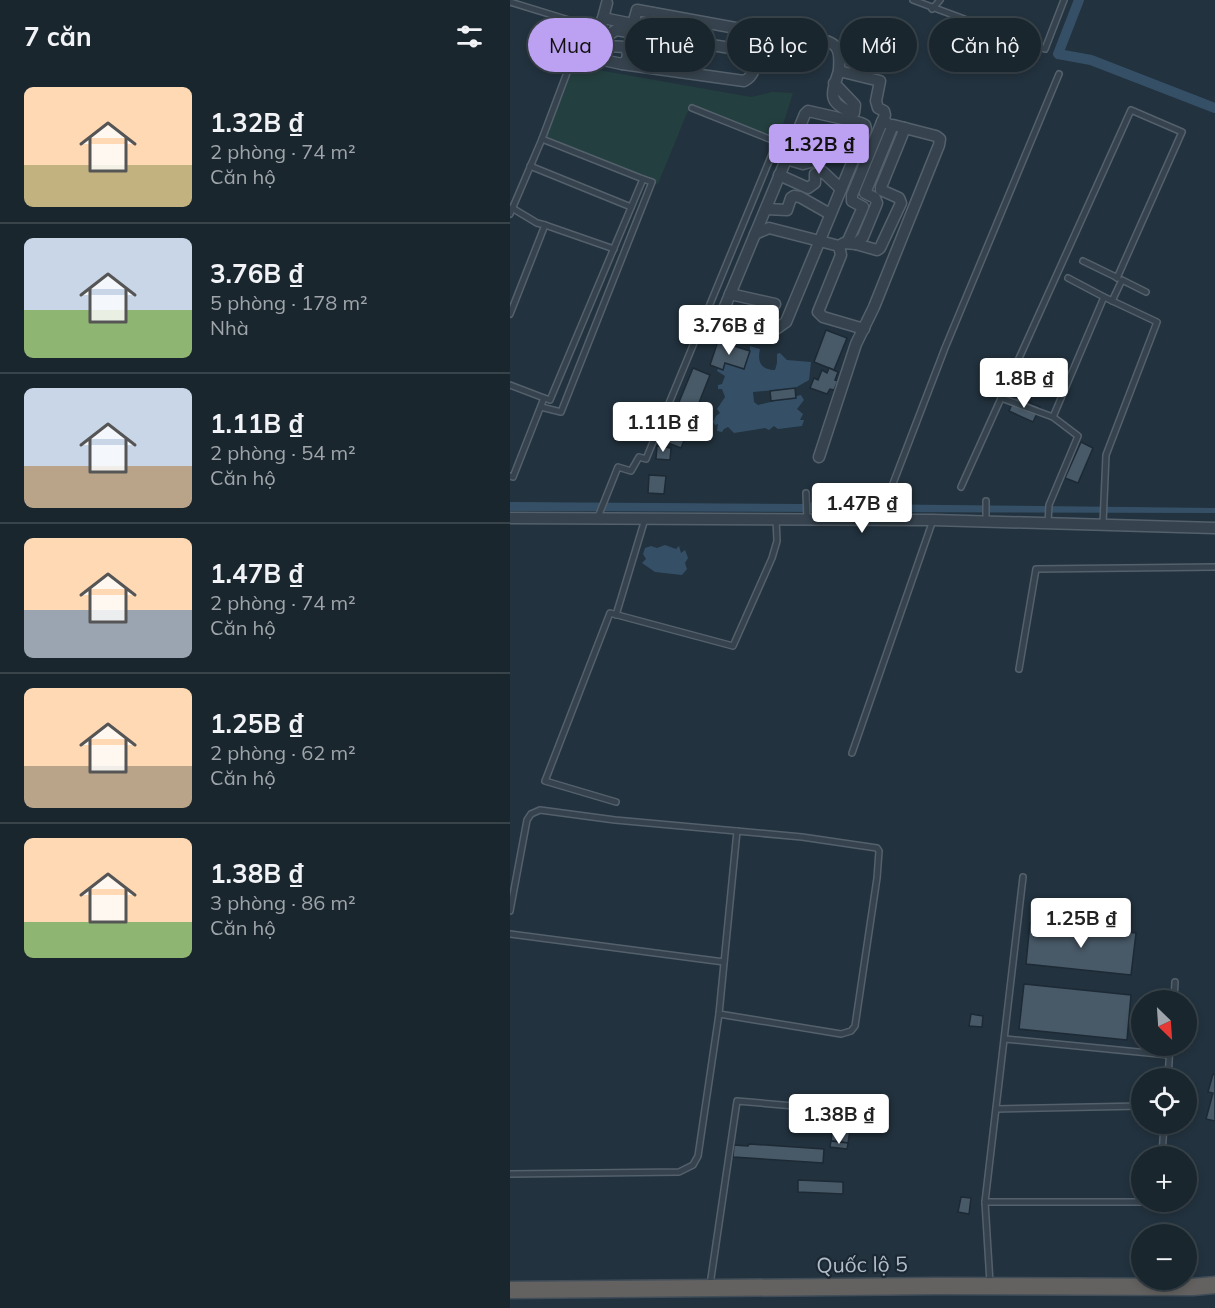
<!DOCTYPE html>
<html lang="vi">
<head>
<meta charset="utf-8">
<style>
  body { margin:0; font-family:Mulish,sans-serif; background:#27323a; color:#f1f3f6; height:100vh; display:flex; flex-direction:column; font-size:22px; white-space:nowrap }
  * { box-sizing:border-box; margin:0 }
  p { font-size:20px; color:#9fa5aa }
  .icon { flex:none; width:33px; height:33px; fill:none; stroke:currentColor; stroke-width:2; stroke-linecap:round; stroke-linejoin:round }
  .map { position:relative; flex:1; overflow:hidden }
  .details { display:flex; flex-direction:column; background:#1a262e; width:510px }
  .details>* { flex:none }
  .guide { position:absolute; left:18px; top:18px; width:570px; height:54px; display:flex; gap:12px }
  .needle { width:39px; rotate:155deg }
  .fabs { position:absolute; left:621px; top:990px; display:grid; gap:12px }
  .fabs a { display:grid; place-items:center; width:66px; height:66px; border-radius:50%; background:#1a262e; box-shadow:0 3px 9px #0003,0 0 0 2px #38434a; font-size:30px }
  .price { position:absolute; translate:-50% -51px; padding:0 14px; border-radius:6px; background:#fff; color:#222; font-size:20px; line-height:39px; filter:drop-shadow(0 2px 3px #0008) }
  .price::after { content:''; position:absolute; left:50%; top:36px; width:18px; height:14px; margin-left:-9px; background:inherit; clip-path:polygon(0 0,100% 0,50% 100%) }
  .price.on { background:#bca0f2; color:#111 }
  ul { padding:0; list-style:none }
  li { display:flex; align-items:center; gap:18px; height:150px; padding:0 24px }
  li+li { border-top:2px solid #38434a }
  li span { display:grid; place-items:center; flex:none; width:168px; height:120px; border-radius:9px; color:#555 }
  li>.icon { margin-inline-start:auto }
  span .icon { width:72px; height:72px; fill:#fffc; stroke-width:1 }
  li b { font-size:26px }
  h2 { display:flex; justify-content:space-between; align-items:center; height:72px; padding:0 24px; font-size:26px }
  .pill { padding:0 21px; border-radius:27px; background:#1a262e; box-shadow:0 3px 9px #0003,0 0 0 2px #38434a; font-size:21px; line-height:54px }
  .pill.on { background:#bca0f2; color:#111 }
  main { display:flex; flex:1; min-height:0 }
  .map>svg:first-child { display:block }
  .green { fill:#243f3f }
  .water { fill:#355066 }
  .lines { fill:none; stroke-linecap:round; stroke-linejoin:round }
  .canal { stroke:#355066; stroke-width:10 }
  .building { fill:#485967; stroke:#1d2a35; stroke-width:1.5 }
  .service-casing { stroke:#54616c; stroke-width:8 }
  .minor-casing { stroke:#54616c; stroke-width:13 }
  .trunk-casing { stroke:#414e59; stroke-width:19 }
  .service { stroke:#36434e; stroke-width:5 }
  .minor { stroke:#36434e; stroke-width:10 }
  .trunk { stroke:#646260; stroke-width:16 }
  .labels { text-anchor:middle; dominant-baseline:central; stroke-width:4.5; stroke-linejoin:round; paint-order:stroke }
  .street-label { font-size:21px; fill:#b2bec9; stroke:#1b2833 }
</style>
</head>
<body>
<main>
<section class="details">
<h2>7 căn<svg class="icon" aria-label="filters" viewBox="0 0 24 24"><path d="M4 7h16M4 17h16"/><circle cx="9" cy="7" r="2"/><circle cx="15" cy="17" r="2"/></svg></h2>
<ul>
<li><span style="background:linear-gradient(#ffd9b3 65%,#c2b280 0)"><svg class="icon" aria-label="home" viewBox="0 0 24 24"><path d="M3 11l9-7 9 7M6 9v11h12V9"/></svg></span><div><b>1.32B ₫</b><p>2 phòng · 74 m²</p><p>Căn hộ</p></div></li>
<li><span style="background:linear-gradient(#c9d6e8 60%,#8fb573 0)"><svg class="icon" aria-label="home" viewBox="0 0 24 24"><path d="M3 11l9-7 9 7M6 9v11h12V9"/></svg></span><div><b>3.76B ₫</b><p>5 phòng · 178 m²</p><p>Nhà</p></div></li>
<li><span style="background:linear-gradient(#c9d6e8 65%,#b9a48a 0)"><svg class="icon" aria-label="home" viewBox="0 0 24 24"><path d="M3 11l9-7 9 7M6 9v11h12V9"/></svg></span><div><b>1.11B ₫</b><p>2 phòng · 54 m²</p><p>Căn hộ</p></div></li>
<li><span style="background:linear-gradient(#ffd9b3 60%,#9aa5b1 0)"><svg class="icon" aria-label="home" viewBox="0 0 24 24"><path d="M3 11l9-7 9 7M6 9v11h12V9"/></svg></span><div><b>1.47B ₫</b><p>2 phòng · 74 m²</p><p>Căn hộ</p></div></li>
<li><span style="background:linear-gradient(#ffd9b3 65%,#b9a48a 0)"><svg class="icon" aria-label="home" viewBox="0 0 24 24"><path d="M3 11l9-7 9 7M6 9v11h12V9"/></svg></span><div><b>1.25B ₫</b><p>2 phòng · 62 m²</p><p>Căn hộ</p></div></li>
<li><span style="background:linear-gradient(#ffd9b3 70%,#8fb573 0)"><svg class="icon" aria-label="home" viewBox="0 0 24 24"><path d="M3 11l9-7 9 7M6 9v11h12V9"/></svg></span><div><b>1.38B ₫</b><p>3 phòng · 86 m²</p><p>Căn hộ</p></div></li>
</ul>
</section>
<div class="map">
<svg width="705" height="1308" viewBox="0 0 705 1308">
  <rect width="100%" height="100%" fill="#22323e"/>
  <polygon class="green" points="60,65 241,97 262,92 283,93 267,144 181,108 177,113 148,184 32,139"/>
  <g class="water">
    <path d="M240,346L250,349C247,362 251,370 265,370L267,363V354L270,353L277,360L301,362L299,380L285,388L243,392L244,402L248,405L291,395L294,400L287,409L293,414L290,420H294L292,426L268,429L264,426L259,430L255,428L224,433L218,427L214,429L212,432L207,431L208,424L205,425L203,422L206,416L210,413L207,409L215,397L212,389H208V385L212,384L215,376L207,371L208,368L213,369L215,363L240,351Z"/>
    <polygon points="320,497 344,499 344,504 705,508 705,513 0,511 0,502 296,504 303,502 306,498"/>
    <polygon points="155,545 166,549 169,546 171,553 175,550 178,558 175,563 177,569 172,575 145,572 132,563 136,559 133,554 135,548 141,546 147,548"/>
  </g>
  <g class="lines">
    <polyline class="canal" points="569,0 548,54 581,60 705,108"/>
  </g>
  <g class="building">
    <polygon points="316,330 337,338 324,370 304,362"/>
    <polygon points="208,341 240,351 234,369 215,363 213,370 200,365"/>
    <polygon points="183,368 200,375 171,448 153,441"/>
    <polygon points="319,368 328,372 325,380 328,381 324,390 320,389 317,394 300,388 304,378 308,380 312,370 317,373"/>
    <polygon points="285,388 286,398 261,401 260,391"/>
    <polygon points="505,397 530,407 523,422 499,411"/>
    <polygon points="571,442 583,448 568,483 555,478"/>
    <polygon points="147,446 161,448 160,460 146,459"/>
    <polygon points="139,475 156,476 154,494 138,493"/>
    <polygon points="387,489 399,490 399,500 386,500"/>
    <polygon points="520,923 626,933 621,975 516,964"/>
    <polygon points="514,984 621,995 617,1040 509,1029"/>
    <polygon points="461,1014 473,1016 472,1027 459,1026"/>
    <polygon points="703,1074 705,1075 705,1121 696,1119 703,1093 698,1092"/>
    <polygon points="327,1100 344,1102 338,1143 321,1141"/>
    <polygon points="321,1141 338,1143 337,1149 320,1147"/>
    <polygon points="239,1144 314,1149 313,1163 223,1157 224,1145 238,1146"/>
    <polygon points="288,1180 333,1182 333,1194 288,1192"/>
    <polygon points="451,1197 461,1198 459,1214 448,1212"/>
  </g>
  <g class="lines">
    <defs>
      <g id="service">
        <polyline points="403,0 535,49 554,0"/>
        <polyline points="0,2 75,25 32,139"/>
        <polyline points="422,9 430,0"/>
        <polyline points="20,166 121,207"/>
        <polyline points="0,214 32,139 133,179 40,400 34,398"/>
        <polyline points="35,225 104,249"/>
        <polyline points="573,261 608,278"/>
        <polyline points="558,278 594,297"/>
        <polyline points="602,301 612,280 636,292"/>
        <polyline points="0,314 35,225 27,223 2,208"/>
        <polyline points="0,385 34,398 3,477 0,476"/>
        <polyline points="491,398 543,417"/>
        <polyline points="31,407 51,412 142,182 133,179"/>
        <polyline points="451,487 621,110 672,132 607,278"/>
        <polyline points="296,493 297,519"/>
        <polyline points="476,501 476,522"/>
        <polyline points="88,517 108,467 121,471 129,457 136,459 267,142 182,108"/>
        <polyline points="369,520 435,348 549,74"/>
        <polyline points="538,523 539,505 568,436 543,417 594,297 647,322 596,455 593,524"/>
        <polyline points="106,615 135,519"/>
        <polyline points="509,669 526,569 705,567"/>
        <polyline points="342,753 423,520"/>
        <polyline points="106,802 35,781 100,613 223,646 262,558 267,541 266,519"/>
        <polyline points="0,911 17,820 21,814 30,810 105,820 292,837 367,848 369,851 367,878 345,1026 341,1031 331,1034 209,1014"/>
        <polyline points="0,934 214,962"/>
        <polyline points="664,1000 665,982"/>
        <polyline points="495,1039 659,1055"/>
        <polyline points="658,1078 660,1046"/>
        <polyline points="486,1109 632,1106"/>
        <polyline points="652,1156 654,1124"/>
        <polyline points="0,1174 169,1172 183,1165 188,1156 209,1014 227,831"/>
        <polyline points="475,1202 635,1202"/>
        <polyline points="480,1283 475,1202 513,877"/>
        <polyline points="200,1285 227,1101 319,1109"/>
      </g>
      <g id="minor">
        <polyline points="93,18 97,3"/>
        <path d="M264,35L127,10L123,24L93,18L79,57L112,64L117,60L118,53L115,47L97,46V36L106,30L246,52C250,44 254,38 263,35C274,32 319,37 326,47C331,53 329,64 329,71L370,81L366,101L368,108L374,111L375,115L372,122"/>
        <path d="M112,64L234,81C246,75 245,64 246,52"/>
        <polyline points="136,67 139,35 145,14"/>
        <path d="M324,83L345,105L344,113C317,103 321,95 329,71"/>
        <polygon points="298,111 351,123 355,125 356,129 276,322 266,329 211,316 295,114"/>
        <polyline points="276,159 293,164 304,161 307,156 302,142 305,137 315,134 343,160"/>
        <polyline points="269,175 298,188 305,183 305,174 313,172 331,189"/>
        <polyline points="256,209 277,210 281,198 284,196 290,197 320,214"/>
        <polyline points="245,234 259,228 329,246 331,255 308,312 313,317 354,329"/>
        <polyline points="337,243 353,207 342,201 342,195 372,122 377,123"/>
        <polyline points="346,244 367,250 370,248 391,203 389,198 371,190 371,187 395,128"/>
        <polyline points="220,294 265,304"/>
        <polyline points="309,457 346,344 364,307 429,145 430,139 426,136 383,125 355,193 365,198 367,203 353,237 346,244 334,243 329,246"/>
        <polyline points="0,518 423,520 705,528"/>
      </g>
      <polyline id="trunk" points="0,1290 427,1286 683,1287 705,1285"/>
    </defs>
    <use href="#service" class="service-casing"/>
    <use href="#minor" class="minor-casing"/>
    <use href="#trunk" class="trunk-casing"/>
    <use href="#service" class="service"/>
    <use href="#minor" class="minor"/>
    <use href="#trunk" class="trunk"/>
  </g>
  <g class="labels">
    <g class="street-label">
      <text transform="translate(352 1264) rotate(-1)">Quốc lộ 5</text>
    </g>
  </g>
</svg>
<div class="fabs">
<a><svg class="needle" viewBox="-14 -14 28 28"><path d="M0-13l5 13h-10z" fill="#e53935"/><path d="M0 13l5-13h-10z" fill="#9fa5aa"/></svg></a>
<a><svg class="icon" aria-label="locate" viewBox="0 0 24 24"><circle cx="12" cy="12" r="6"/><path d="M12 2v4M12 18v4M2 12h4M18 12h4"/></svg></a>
<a>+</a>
<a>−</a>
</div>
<b class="price on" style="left:309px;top:175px">1.32B ₫</b>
<b class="price" style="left:219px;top:356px">3.76B ₫</b>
<b class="price" style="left:514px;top:409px">1.8B ₫</b>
<b class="price" style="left:153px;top:453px">1.11B ₫</b>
<b class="price" style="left:352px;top:534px">1.47B ₫</b>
<b class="price" style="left:571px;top:949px">1.25B ₫</b>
<b class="price" style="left:329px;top:1145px">1.38B ₫</b>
<div class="guide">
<a class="pill on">Mua</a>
<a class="pill">Thuê</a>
<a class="pill">Bộ lọc</a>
<a class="pill">Mới</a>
<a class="pill">Căn hộ</a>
</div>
</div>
</main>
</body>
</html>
